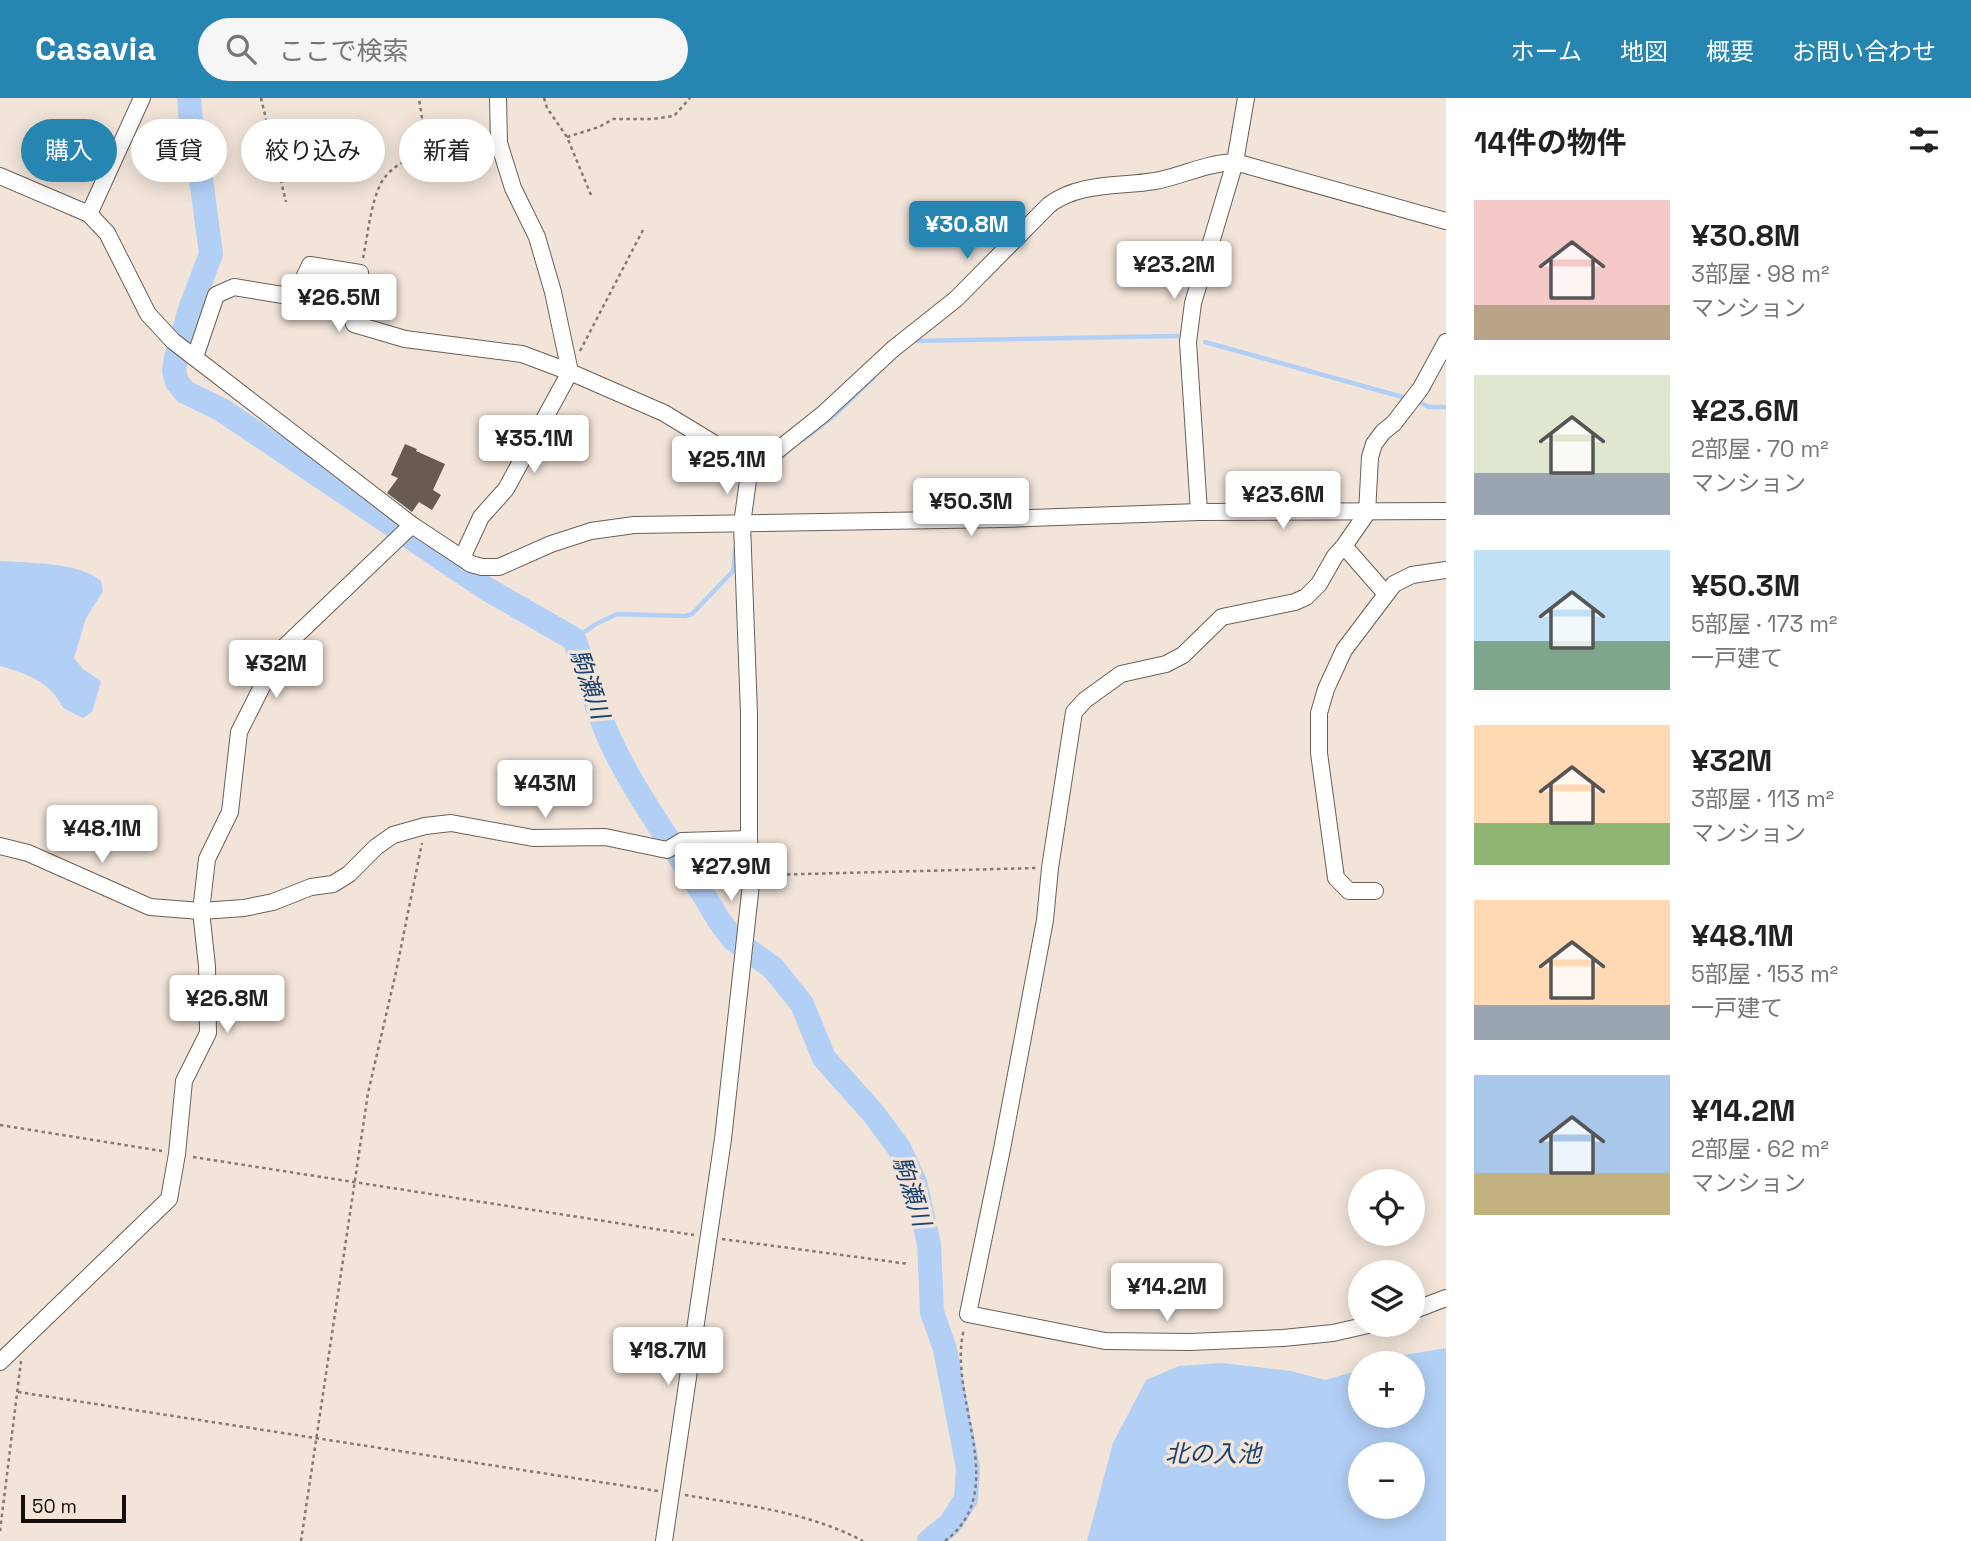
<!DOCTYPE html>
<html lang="ja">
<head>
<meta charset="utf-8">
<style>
  body { margin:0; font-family:"Space Grotesk","Noto Sans JP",sans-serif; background:#f6f6f6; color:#222; height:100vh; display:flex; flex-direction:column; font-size:26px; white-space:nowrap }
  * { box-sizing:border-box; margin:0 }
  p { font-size:23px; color:#767676 }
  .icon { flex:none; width:38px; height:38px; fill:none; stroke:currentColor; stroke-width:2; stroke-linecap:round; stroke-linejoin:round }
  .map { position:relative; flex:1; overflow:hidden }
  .sheet { display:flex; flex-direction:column; background:#fff; width:525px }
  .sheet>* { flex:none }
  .hud { position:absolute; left:21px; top:21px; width:665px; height:63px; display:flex; gap:14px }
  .fabs { position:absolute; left:1348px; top:1071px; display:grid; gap:14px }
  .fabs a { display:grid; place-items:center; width:77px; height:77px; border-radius:50%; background:#fff; box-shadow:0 4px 18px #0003; font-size:35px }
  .scale { position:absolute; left:21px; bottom:18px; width:105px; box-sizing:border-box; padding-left:7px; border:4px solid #130e0b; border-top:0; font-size:19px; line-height:24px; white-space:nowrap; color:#130e0b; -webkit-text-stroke:5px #f2e4d9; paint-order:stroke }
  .price { position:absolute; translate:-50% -60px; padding:0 16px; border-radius:7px; background:#fff; color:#222; font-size:23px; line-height:46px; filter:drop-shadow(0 2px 4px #0008) }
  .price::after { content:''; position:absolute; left:50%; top:42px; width:21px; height:16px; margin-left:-10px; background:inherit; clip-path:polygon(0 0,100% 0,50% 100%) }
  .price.selected { background:#2785b1; color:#fff }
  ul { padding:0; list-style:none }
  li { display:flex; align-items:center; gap:21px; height:175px; padding:0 28px }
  li span { display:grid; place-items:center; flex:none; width:196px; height:140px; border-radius:0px; color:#555 }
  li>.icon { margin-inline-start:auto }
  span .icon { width:84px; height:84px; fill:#fffc; stroke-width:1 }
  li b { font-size:30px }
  h2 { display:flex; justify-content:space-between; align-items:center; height:84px; padding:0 28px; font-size:30px }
  .chip { padding:0 24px; border-radius:32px; background:#fff; box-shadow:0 4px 18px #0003; font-size:24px; line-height:63px }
  .chip.selected { background:#2785b1; color:#fff }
  header { display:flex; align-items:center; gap:42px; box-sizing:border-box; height:98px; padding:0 35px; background:#2785b1; color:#fff }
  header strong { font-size:33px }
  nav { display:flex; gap:38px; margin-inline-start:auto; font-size:24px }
  .search { width:490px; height:63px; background:#f6f6f6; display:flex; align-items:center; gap:18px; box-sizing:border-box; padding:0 24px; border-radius:38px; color:#767676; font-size:26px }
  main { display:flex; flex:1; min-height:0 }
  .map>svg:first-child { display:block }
  .water { fill:#b2d0f6; fill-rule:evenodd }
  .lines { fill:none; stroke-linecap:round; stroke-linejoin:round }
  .stream { stroke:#b2d0f6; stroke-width:4.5 }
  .river { stroke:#b2d0f6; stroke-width:24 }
  .building { fill:#685c52 }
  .minor-casing { stroke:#6b5f55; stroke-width:18 }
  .path { stroke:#847a73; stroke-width:2.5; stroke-dasharray:3.5 3.5; stroke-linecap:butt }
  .minor { stroke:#fff; stroke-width:16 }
  .labels { text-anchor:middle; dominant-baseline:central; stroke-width:7; stroke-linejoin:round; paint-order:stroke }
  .water-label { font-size:24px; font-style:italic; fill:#184270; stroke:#f2e4d9 }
</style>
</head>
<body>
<header>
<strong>Casavia</strong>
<div class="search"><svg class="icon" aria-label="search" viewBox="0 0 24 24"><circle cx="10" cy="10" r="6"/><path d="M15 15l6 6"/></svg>ここで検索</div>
<nav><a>ホーム</a><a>地図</a><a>概要</a><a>お問い合わせ</a></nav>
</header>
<main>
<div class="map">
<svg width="1446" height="1443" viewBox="0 0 1446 1443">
  <rect width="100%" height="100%" fill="#f2e4d9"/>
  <g class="water">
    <path d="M0,463C29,465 79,464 101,483L103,493L86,520L74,560L83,571L101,583L92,614L83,620L63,610C50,583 27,576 0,568Z"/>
    <path d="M1446,1250V1443H1087L1113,1345L1146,1282L1179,1268L1222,1265L1291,1273L1325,1282L1360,1272V1318H1412V1265H1380L1404,1257ZM1360,1356H1412V1409H1360Z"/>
  </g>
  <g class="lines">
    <g class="stream">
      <polyline points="912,243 1177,238"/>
      <polyline points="1205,244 1406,300"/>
      <polyline points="1421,305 1429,309 1446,309"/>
      <polyline points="804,341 834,318 873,280"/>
      <polyline points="574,541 596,526 617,516 685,518 692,516 733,473 735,451"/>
    </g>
    <path class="river" d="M189,0L194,58L201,81L211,156L190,211L176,260L174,273L177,284L185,294L222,312L487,491L574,541C587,574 595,609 610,642C639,705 684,760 718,821L733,841L773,870L802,906L824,960L873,1015L899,1050L915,1084L929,1146L932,1214L945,1251L968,1370L966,1401L950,1426L929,1443"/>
  </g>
  <polygon class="building" points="405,346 417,351 416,353 445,366 433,392 441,397 432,412 419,404 412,414 387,395 398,380 391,377"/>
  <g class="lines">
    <defs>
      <g id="minor">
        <polyline points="0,78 89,116 107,135 148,216 173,243 412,427 471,466 482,469 499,469 551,446 591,433 634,427 1003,421 1199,414 1446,413"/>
        <polyline points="89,116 142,0"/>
        <polyline points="195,259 216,197 234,189 295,199 310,167 360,175 362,205 354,226 405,241 522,256 570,274 664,315 743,363 749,375 742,426 749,616 749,741 752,777 723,1041 664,1443"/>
        <path d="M749,375L823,316L893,251L956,201L1049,107C1079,84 1119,89 1155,83C1182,78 1206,65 1235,64L1446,123"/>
        <polyline points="1199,414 1188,244 1193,205 1235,64 1246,0"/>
        <polyline points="1344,448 1386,496"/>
        <polyline points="462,460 481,419 506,391 570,274 553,194 537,139 513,90 499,45 498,0"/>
        <polyline points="0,748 28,755 150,809 201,813 244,810 273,804 311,789 333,786 349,776 376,749 393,737 425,728 451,725 533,740 605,739 667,752 682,743 749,741"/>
        <polyline points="1375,793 1349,793 1336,780 1319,655 1319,615 1326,591 1344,552 1394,486 1412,477 1446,472"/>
        <polyline points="1412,1213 1446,1200"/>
        <polyline points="1368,1227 1333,1235 1283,1240 1190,1244 1105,1243 968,1216 1002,1051 1045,822 1050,770 1074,614 1085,602 1121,576 1166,566 1183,557 1222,519 1295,504 1306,499 1319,486 1335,458 1344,448 1367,415 1370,359 1374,346 1383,334 1394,325 1421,290 1446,244"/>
        <polyline points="0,1264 169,1101 177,1056 184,983 208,935 207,868 201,813 207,761 230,714 239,634 280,553 412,427"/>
      </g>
    </defs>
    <use href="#minor" class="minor-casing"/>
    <g class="path">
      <polyline points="261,0 286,104"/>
      <polyline points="544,0 547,10 567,39 591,97"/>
      <polyline points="567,39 599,29 613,21 652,21 674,18 690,0"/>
      <path d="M363,160C368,137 370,107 381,85C388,73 398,66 410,61C431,50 421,19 419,0"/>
      <polyline points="580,253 643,132"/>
      <polyline points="766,777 1036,770"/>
      <polyline points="0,1027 162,1053"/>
      <polyline points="193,1059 694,1137"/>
      <polyline points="722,1141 909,1166"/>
      <polyline points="18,1294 658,1393"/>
      <path d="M685,1397C745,1407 808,1414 863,1443"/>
      <polyline points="0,1433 21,1263"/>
      <polyline points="301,1443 368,995 396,874 422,745"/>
      <path d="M945,1443C1013,1392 946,1299 964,1231"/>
    </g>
    <use href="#minor" class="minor"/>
  </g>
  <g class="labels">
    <g class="water-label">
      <text transform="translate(590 586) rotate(71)">駒瀬川</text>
      <text transform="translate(912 1093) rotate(72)">駒瀬川</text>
      <text x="1213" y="1355">北の入池</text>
    </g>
  </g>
</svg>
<div class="fabs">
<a><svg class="icon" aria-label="locate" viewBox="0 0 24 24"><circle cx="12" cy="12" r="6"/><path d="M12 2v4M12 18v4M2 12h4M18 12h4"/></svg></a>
<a><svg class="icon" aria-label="layers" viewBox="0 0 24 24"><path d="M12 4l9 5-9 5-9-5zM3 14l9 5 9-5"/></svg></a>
<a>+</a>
<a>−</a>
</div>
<div class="scale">50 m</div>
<b class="price selected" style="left:967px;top:163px">¥30.8M</b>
<b class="price" style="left:1174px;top:203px">¥23.2M</b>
<b class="price" style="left:339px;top:236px">¥26.5M</b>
<b class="price" style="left:534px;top:377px">¥35.1M</b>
<b class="price" style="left:727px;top:398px">¥25.1M</b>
<b class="price" style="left:1283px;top:433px">¥23.6M</b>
<b class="price" style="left:971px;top:440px">¥50.3M</b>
<b class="price" style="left:276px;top:602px">¥32M</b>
<b class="price" style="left:545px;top:722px">¥43M</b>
<b class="price" style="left:102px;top:767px">¥48.1M</b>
<b class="price" style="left:731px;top:805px">¥27.9M</b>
<b class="price" style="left:227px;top:937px">¥26.8M</b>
<b class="price" style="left:1167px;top:1225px">¥14.2M</b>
<b class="price" style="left:668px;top:1289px">¥18.7M</b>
<div class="hud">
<a class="chip selected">購入</a>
<a class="chip">賃貸</a>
<a class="chip">絞り込み</a>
<a class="chip">新着</a>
</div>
</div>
<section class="sheet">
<h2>14件の物件<svg class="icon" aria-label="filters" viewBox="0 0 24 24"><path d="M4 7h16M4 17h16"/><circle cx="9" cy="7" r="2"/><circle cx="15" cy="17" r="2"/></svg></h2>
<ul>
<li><span style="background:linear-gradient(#f6c9c9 75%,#b9a48a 0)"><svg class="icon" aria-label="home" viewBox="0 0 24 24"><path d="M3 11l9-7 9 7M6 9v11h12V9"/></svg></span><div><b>¥30.8M</b><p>3部屋 · 98 m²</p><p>マンション</p></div></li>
<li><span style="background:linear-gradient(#dfe7d0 70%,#9aa5b1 0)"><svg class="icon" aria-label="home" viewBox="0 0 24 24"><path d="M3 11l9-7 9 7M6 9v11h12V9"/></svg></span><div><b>¥23.6M</b><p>2部屋 · 70 m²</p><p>マンション</p></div></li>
<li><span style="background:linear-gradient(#bfe0f5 65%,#7fa58c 0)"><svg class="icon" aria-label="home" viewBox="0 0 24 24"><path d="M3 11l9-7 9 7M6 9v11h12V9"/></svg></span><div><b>¥50.3M</b><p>5部屋 · 173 m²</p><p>一戸建て</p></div></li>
<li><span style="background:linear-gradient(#ffd9b3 70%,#8fb573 0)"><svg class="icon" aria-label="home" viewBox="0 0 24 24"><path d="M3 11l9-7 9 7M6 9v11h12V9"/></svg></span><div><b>¥32M</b><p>3部屋 · 113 m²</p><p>マンション</p></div></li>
<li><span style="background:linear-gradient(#ffd9b3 75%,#9aa5b1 0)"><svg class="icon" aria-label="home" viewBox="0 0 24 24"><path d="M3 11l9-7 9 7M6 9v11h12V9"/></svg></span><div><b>¥48.1M</b><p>5部屋 · 153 m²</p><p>一戸建て</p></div></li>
<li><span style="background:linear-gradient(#a9c7e8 70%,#c2b280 0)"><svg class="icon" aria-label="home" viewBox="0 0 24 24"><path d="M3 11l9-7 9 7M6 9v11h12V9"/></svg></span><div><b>¥14.2M</b><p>2部屋 · 62 m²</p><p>マンション</p></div></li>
</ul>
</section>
</main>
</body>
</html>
